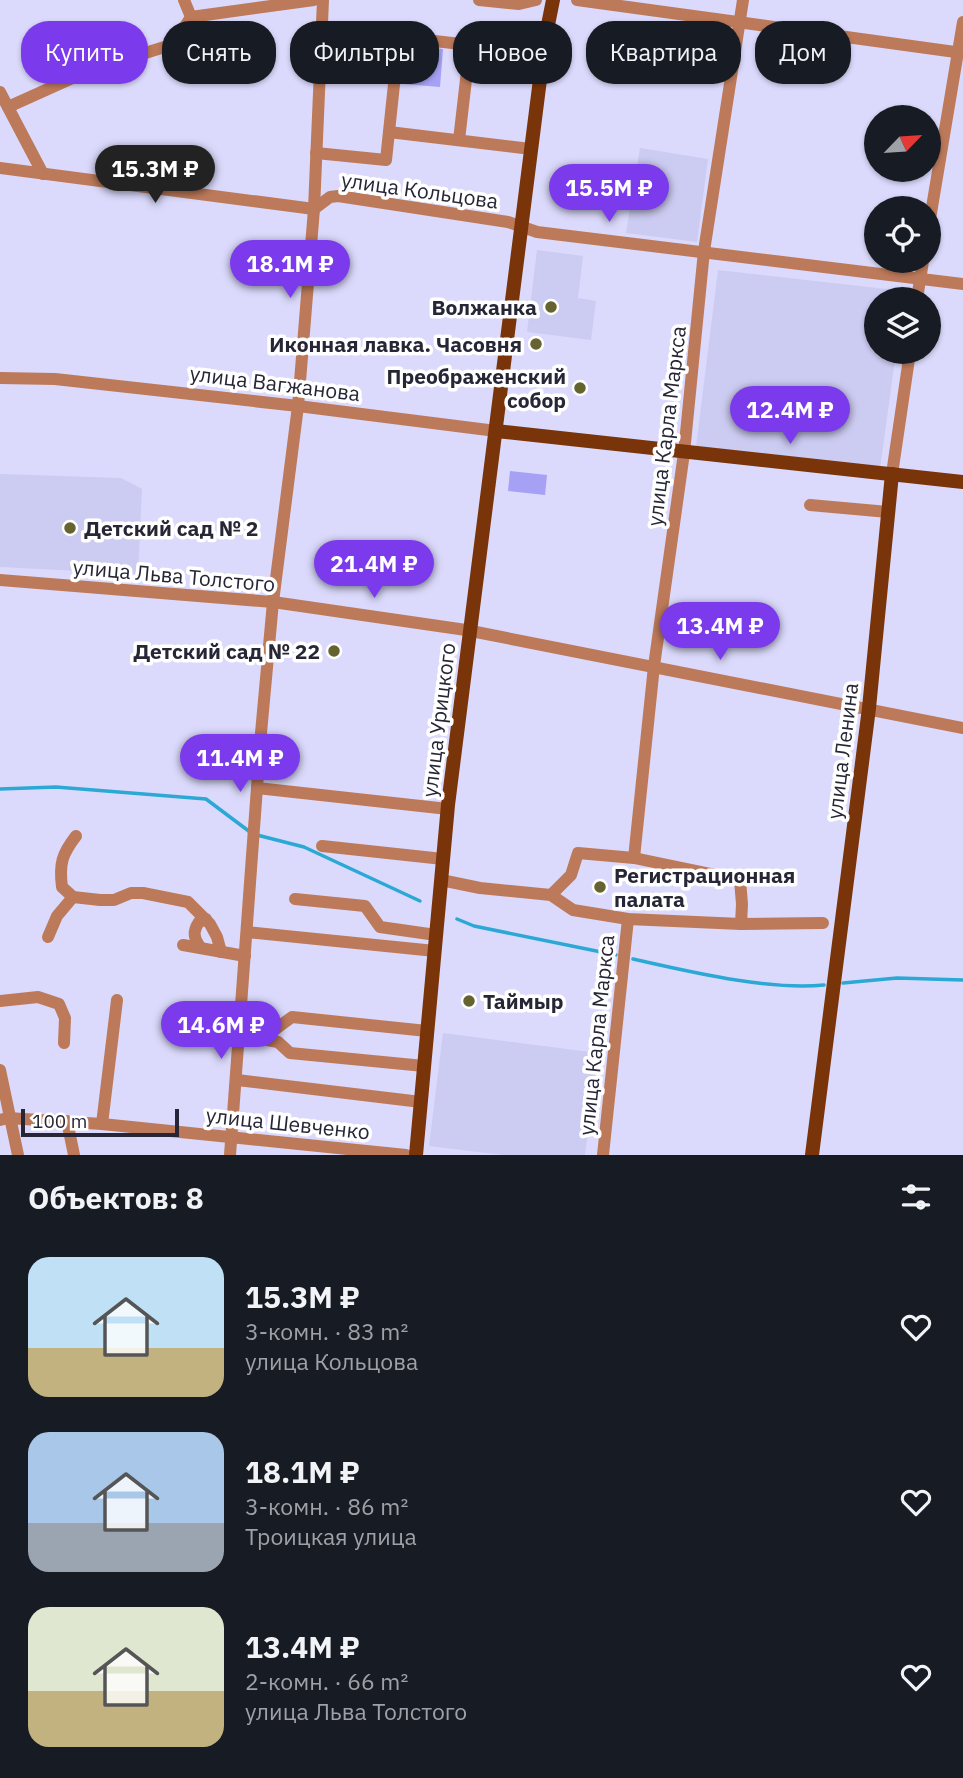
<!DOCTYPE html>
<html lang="ru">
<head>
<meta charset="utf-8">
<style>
  body { margin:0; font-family:"IBM Plex Sans",sans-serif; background:#20242c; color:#f1f3f6; height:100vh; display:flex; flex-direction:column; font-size:26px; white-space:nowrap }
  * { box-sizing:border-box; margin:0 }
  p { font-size:23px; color:#9ea1a6 }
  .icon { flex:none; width:38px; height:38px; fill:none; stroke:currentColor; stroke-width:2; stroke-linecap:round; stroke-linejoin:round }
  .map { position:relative; height:1155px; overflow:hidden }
  .drawer { display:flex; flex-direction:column; background:#171b24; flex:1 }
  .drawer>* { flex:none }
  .guide { position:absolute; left:21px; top:21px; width:922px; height:63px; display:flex; gap:14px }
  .needle { width:46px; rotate:65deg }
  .tools { position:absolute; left:864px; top:105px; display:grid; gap:14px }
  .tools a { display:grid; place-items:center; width:77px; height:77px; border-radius:50%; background:#171b24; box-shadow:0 2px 5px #0004; font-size:35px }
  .scale { position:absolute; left:21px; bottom:18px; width:158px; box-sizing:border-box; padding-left:7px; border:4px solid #272636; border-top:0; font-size:19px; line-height:24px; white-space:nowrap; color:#272636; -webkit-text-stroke:5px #fff; paint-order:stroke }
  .price { position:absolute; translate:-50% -60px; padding:0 16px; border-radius:24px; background:#7c3aed; color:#fff; font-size:23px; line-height:46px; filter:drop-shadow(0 2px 4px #0008) }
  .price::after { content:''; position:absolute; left:50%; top:42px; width:21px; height:16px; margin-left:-10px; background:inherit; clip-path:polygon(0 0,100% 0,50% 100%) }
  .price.active { background:#222; color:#fff }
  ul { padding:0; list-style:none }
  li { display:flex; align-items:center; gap:21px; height:175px; padding:0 28px }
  li span { display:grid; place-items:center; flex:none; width:196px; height:140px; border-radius:21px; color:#555 }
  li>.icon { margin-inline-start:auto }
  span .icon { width:84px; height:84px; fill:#fffc; stroke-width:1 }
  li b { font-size:30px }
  h2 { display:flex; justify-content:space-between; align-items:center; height:84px; padding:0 28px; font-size:30px }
  .chip { padding:0 24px; border-radius:28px; background:#171b24; box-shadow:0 2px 5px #0004; font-size:24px; line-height:63px }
  .chip.active { background:#7c3aed; color:#fff }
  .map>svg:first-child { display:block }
  .built { fill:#cccbf1 }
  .green { fill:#a7a1f5 }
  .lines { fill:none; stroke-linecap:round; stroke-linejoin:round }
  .stream { stroke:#2ba9d4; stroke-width:3.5 }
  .minor { stroke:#bd7a5a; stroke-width:12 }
  .major { stroke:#79340a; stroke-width:14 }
  .poi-dot { fill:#65632f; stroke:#fff; stroke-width:2.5 }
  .labels { text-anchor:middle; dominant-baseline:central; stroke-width:7; stroke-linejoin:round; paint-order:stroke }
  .street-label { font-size:21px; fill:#272636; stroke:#fff }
  .poi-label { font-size:21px; font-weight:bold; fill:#272636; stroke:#fff; text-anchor:end }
</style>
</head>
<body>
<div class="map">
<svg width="963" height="1155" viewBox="0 0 963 1155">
  <rect width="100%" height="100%" fill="#dbdafc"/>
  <g class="built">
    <polygon points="640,148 708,159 697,242 626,233"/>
    <polygon points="537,250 583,256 578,298 596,301 591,340 527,332"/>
    <polygon points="718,270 904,291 903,299 877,299 877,352 896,352 880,469 696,447"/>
    <polygon points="0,474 121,478 142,489 138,574 0,567"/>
    <polygon points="443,1033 598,1053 585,1155 503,1155 429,1146"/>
  </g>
  <g class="green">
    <polygon points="407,46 443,49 440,87 404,84"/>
    <polygon points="510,471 547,475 545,495 508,491"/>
  </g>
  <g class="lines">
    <g class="stream">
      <polyline points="0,789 56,787 206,799 250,832"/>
      <polyline points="257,835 304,847 420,901"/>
      <polyline points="457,919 474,926 616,955"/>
      <path d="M633,959C687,971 769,991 824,985"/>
      <polyline points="843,983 897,978 963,980"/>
    </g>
    <g class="minor">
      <polyline points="184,0 191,17"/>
      <polyline points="479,0 519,4 536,0"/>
      <polyline points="577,0 963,53"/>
      <polyline points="191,17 314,0"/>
      <polyline points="0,92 43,174"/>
      <polyline points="8,107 88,71 174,44 191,17"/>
      <polyline points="389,132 531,149"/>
      <polyline points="316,153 386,160 399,37 470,45 459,140"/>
      <polyline points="0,168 314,209 330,197 338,196 508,222 537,232 963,284"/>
      <polyline points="929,225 963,22"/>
      <polyline points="917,299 923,261"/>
      <polyline points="0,378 55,379 298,406 496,431"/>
      <polyline points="892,474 910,352"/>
      <polyline points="810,505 888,512"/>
      <polyline points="0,580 273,602 466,630 963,728"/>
      <polyline points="257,788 448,809"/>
      <path d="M76,836C62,854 59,864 62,887L73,897L100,900H114L131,893H143L188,902L210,924L217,937L221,952"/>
      <polyline points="322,846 443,859"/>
      <polyline points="634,858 654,666 684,453 704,251 743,0"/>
      <polyline points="441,880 480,888 551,895 573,910 628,919 741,924 823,923"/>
      <polyline points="551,895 571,875 578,853 634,858 740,880 742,904 741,924"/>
      <polyline points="295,899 365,906 380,927 436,935"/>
      <polyline points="247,932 435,951"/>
      <polyline points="48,937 57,916 73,897"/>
      <polyline points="183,945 245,956"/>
      <path d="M201,948C194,939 192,932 199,922L206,919"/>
      <polyline points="0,1001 38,997 59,1004 65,1018 64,1043"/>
      <polyline points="239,1036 262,1039 292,1017 427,1031"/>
      <polyline points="262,1039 278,1042 290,1053 424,1066"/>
      <polyline points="0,1070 18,1155"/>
      <polyline points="237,1080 421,1102"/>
      <polyline points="0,1120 8,1118 102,1124 406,1155"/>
      <polyline points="67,1121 74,1155"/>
      <polyline points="102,1124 117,1000"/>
      <polyline points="230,1155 261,733 273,602 298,406 314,209 323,0"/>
      <polyline points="603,1155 628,919"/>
    </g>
    <g class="major">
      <polyline points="496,431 963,482"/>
      <polyline points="416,1155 448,805 545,40 553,0"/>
      <polyline points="812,1155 869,708 892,474"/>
    </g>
  </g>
  <g class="poi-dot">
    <circle cx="551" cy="307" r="7"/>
    <circle cx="536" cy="344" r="7"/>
    <circle cx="580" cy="388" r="7"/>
    <circle cx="70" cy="528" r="7"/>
    <circle cx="334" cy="651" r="7"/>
    <circle cx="600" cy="887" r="7"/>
    <circle cx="469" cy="1001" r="7"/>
  </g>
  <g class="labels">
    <g class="street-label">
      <text transform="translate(420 190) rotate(8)">улица Кольцова</text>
      <text transform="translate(275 383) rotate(7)">улица Вагжанова</text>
      <text transform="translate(666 426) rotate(-83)">улица Карла Маркса</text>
      <text transform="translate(174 575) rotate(5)">улица Льва Толстого</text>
      <text transform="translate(438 720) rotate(-83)">улица Урицкого</text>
      <text transform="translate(842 751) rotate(-83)">улица Ленина</text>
      <text transform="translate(596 1035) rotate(-84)">улица Карла Маркса</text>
      <text transform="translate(288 1123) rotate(6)">улица Шевченко</text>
    </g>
    <g class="poi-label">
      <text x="537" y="307">Волжанка</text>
      <text x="522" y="344">Иконная лавка. Часовня</text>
      <text x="566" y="376">Преображенский<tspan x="566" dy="24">собор</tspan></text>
      <text x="84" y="528" text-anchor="start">Детский сад № 2</text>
      <text x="320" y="651">Детский сад № 22</text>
      <text x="614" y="875" text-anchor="start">Регистрационная<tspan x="614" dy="24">палата</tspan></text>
      <text x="483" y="1001" text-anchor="start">Таймыр</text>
    </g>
  </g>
</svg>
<div class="tools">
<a><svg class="needle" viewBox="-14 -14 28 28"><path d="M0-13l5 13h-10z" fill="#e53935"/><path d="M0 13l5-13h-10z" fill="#9ea1a6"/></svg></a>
<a><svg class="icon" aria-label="locate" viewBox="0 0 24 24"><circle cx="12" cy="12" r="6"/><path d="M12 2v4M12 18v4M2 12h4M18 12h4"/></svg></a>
<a><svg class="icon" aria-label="layers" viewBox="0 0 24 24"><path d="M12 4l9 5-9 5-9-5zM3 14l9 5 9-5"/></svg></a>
</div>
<div class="scale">100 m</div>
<b class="price active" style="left:155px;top:205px">15.3M ₽</b>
<b class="price" style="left:609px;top:224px">15.5M ₽</b>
<b class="price" style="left:290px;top:300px">18.1M ₽</b>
<b class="price" style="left:790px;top:446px">12.4M ₽</b>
<b class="price" style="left:374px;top:600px">21.4M ₽</b>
<b class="price" style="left:720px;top:662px">13.4M ₽</b>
<b class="price" style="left:240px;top:794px">11.4M ₽</b>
<b class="price" style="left:221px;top:1061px">14.6M ₽</b>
<div class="guide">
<a class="chip active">Купить</a>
<a class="chip">Снять</a>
<a class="chip">Фильтры</a>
<a class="chip">Новое</a>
<a class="chip">Квартира</a>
<a class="chip">Дом</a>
</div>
</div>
<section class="drawer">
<h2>Объектов: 8<svg class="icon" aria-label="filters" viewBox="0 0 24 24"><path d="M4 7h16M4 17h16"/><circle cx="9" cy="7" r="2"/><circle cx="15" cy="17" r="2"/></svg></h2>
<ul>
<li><span style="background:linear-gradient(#bfe0f5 65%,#c2b280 0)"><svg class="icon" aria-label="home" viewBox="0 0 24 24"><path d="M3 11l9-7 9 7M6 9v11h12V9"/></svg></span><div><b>15.3M ₽</b><p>3-комн. · 83 m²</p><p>улица Кольцова</p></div><svg class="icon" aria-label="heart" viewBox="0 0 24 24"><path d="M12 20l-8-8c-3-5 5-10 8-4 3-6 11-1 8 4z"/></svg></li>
<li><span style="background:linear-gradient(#a9c7e8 65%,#9aa5b1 0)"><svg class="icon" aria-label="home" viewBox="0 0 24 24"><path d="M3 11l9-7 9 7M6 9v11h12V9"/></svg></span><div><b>18.1M ₽</b><p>3-комн. · 86 m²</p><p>Троицкая улица</p></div><svg class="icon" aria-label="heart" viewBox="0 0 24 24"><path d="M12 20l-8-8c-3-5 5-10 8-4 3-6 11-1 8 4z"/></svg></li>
<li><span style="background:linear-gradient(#dfe7d0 60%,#c2b280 0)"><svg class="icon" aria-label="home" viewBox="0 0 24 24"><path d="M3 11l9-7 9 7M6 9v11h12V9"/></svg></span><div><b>13.4M ₽</b><p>2-комн. · 66 m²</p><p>улица Льва Толстого</p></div><svg class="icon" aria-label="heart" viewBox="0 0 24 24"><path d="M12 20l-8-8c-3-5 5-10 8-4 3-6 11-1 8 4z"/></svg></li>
</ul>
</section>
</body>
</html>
